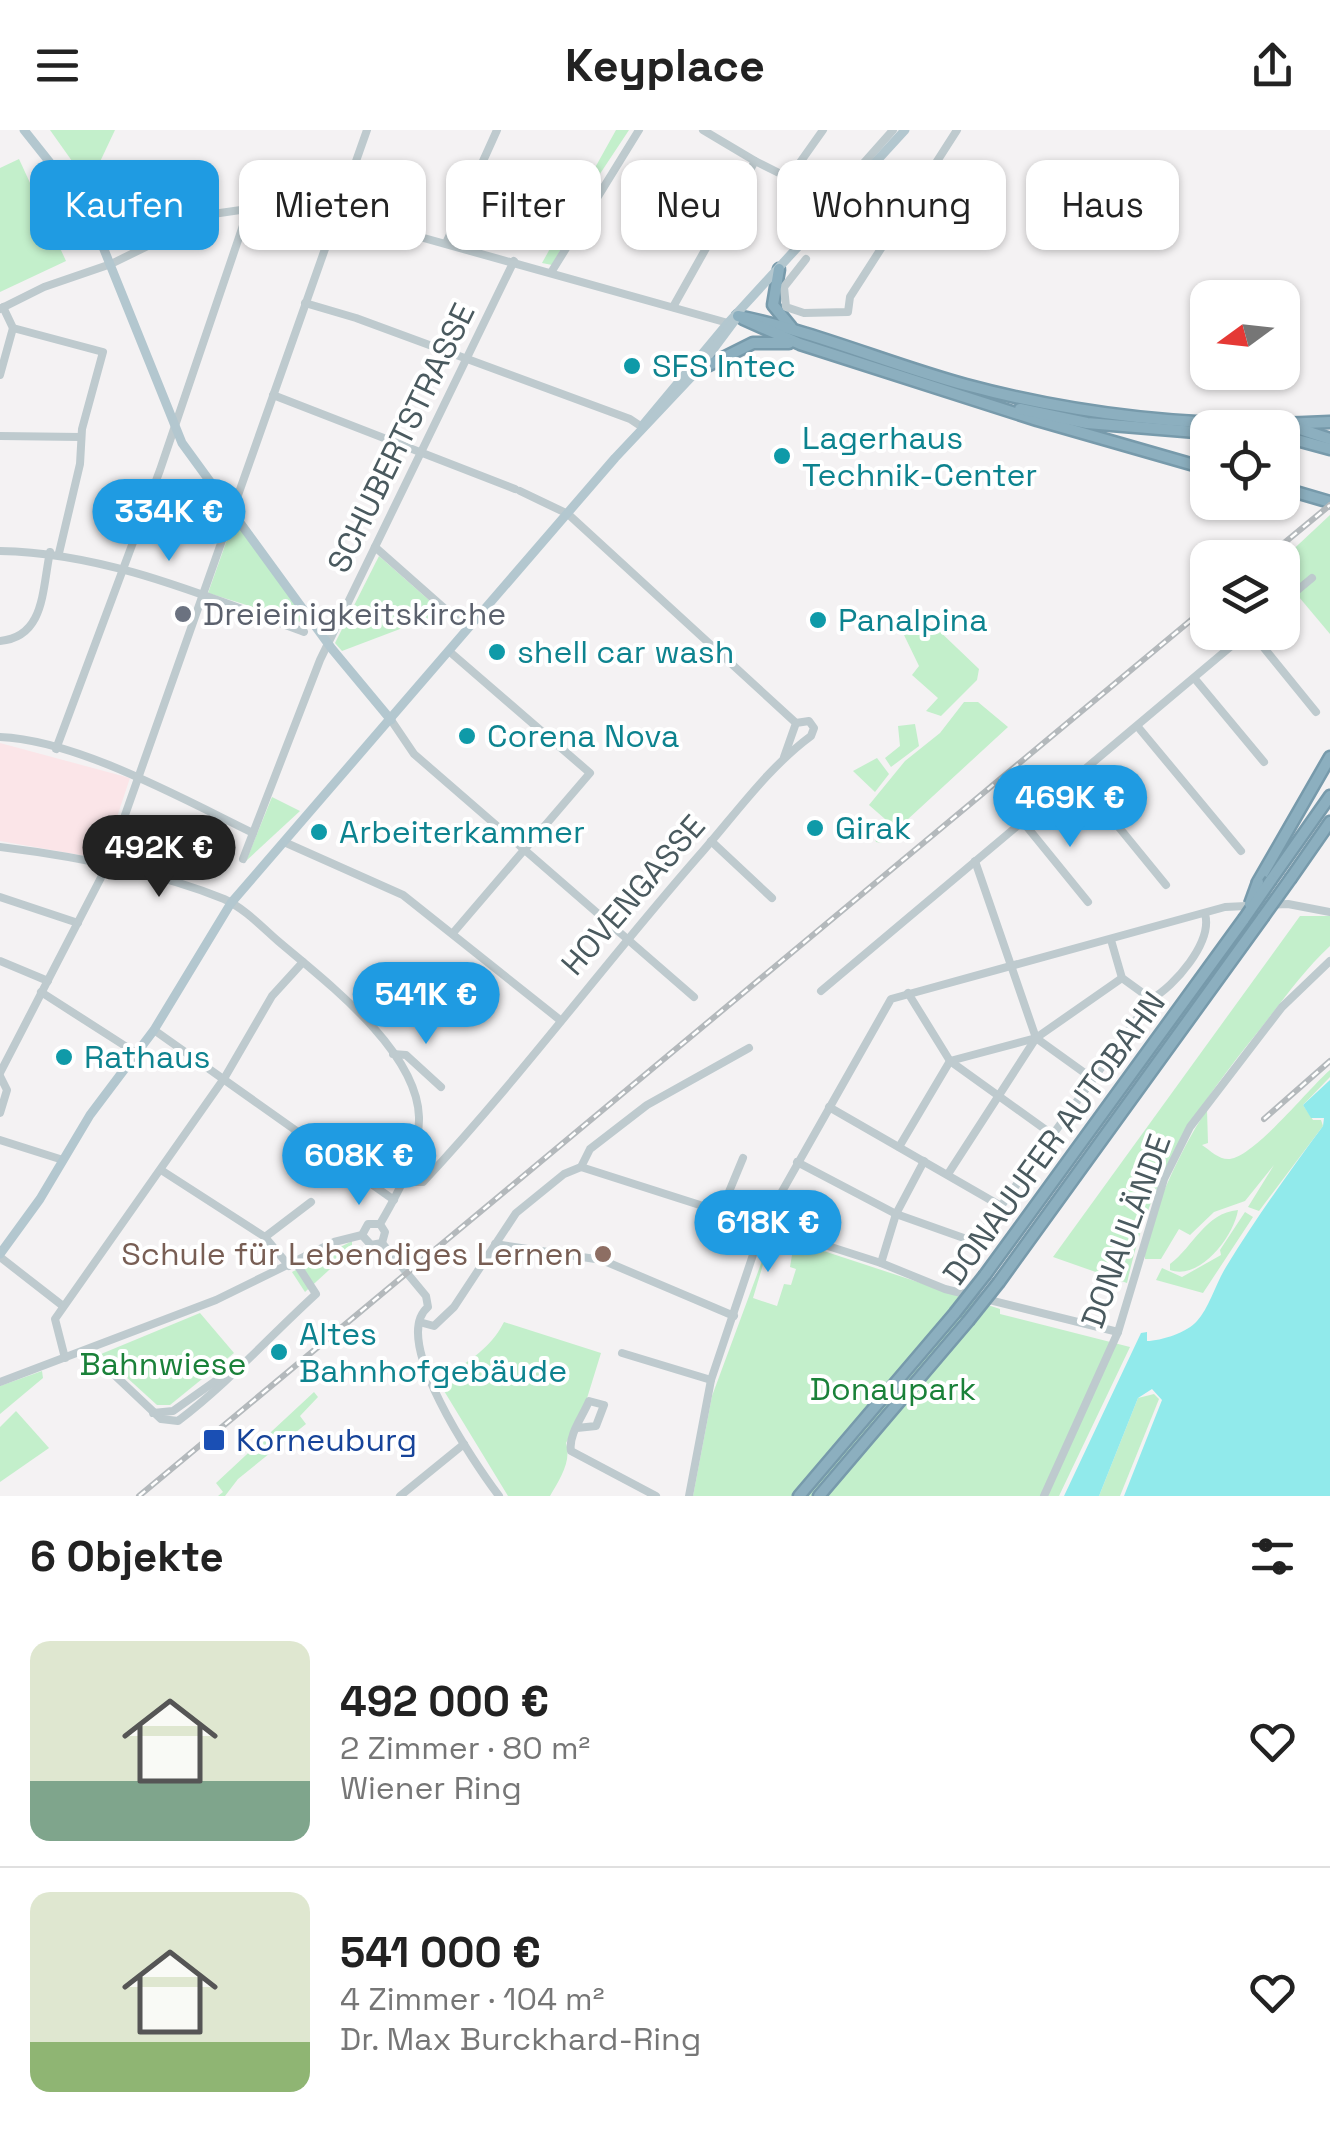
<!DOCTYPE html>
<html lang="de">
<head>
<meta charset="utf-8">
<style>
  body { margin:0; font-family:"Space Grotesk",sans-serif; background:#f2f2f2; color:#222; height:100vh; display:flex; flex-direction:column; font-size:38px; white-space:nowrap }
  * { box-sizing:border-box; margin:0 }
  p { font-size:32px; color:#767676 }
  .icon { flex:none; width:55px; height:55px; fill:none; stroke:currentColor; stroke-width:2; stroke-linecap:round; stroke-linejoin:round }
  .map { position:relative; height:1366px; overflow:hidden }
  .side { display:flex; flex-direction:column; background:#fff; flex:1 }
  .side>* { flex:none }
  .guide { position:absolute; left:30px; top:30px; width:1270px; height:90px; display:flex; gap:20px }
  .needle { width:65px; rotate:255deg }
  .controls { position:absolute; left:1190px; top:150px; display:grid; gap:20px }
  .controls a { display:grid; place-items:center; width:110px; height:110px; border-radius:20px; background:#fff; box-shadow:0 2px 8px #0004; font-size:50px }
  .price { position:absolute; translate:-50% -85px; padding:0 22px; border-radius:35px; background:#1f9be2; color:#fff; font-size:32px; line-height:65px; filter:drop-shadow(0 2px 5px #0008) }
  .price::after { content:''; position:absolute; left:50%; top:60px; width:30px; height:22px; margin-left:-15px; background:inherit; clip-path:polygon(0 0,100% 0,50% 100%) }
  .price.active { background:#222; color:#fff }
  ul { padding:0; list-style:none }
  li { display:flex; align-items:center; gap:30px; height:250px; padding:0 30px }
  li+li { border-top:2px solid #e0e0e0 }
  li span { display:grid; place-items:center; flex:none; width:280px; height:200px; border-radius:20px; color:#555 }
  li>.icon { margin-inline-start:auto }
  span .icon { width:120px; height:120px; fill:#fffc; stroke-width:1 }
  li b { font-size:42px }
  h2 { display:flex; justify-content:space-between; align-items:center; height:120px; padding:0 30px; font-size:42px }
  .tag { padding:0 35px; border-radius:20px; background:#fff; box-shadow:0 2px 8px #0004; font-size:35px; line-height:90px }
  .tag.active { background:#1f9be2; color:#fff }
  header { display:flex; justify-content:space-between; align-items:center; height:130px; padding:0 30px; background:#fff; font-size:45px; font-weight:700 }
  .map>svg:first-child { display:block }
  .medical { fill:#fbe5e8 }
  .green { fill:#c3efcb; fill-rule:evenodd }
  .water { fill:#91eaeb }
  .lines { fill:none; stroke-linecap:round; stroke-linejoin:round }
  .highway-casing { stroke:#779aab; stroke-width:15 }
  .minor { stroke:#becace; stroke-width:8 }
  .major { stroke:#b3c7cf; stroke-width:9 }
  .highway { stroke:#8cafbf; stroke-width:10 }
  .rail-casing { stroke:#b4b9bc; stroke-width:6 }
  .rail { stroke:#fff; stroke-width:2.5; stroke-dasharray:8; stroke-linecap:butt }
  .highway-bridge-casing { stroke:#779aab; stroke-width:15; stroke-linecap:butt }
  .highway-bridge { stroke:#8cafbf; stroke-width:10 }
  .culture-dot { fill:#0f9aa8; stroke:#fff; stroke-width:4 }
  .worship-dot { fill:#6b7280; stroke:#fff; stroke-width:4 }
  .education-dot { fill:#8d6e63; stroke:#fff; stroke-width:4 }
  .transit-dot { fill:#1a4fb4; stroke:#fff; stroke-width:4 }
  .labels { text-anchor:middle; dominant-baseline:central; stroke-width:8; stroke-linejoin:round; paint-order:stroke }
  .culture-label { font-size:32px; fill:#0d838f; stroke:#fff; text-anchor:start }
  .street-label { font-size:32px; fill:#4a5a5f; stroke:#fff }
  .worship-label { font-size:32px; fill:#5b616d; stroke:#fff; text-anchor:start }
  .education-label { font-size:32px; fill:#785e54; stroke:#fff; text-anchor:end }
  .park-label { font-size:32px; fill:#1a8139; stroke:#fff }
  .transit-label { font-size:32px; fill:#164399; stroke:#fff; text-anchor:start }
</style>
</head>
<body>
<header><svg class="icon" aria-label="menu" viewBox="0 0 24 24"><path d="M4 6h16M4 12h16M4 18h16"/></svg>Keyplace<svg class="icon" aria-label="share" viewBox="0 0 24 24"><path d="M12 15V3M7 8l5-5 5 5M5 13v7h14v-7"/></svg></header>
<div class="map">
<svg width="1330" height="1366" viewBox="0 0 1330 1366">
  <rect width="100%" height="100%" fill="#f4f2f3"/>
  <polygon class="medical" points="0,613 130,648 103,729 0,711"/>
  <g class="green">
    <polygon points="50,0 115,0 89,55"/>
    <polygon points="616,0 629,0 578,77 582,81 552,135 542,133"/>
    <polygon points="19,29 66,131 0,162 0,38"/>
    <polygon points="1330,385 1330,504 1283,448 1283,429"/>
    <polygon points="234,390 310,495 208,463"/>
    <polygon points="379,426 438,478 429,488 342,521 335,513"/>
    <polygon points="919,494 933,495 979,539 977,550 941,586 926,581 938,568 912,545 919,536 904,505"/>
    <polygon points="964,572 978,572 1008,597 882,713 876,712 873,702 885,689 869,675 905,631 940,603"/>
    <polygon points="915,594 919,616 891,637 885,628 900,616 898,596"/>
    <polygon points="877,628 889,644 875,662 853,641"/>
    <polygon points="272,667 300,681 246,731"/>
    <path d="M1300,786H1330V816C1304,840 1283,870 1261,898C1193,982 1151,1045 1127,1153L1053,1127Z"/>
    <path d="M1330,940V947L1303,975L1313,990H1321L1323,996L1259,1081L1248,1077L1274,1035L1245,1071L1214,1082L1190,1105L1179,1099L1161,1129H1145C1144,1095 1186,1009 1207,980L1208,1013L1202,1015C1211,1021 1219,1030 1230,1029C1255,1026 1308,959 1330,940Z"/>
    <path d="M1238,1080C1234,1106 1200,1151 1170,1140V1134C1194,1116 1205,1083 1238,1080Z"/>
    <polygon points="1245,1082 1253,1087 1203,1163 1156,1150 1162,1138 1182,1147 1221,1125 1220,1120"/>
    <path d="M772,1104L1000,1179V1184L1130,1217L1059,1366H693L712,1266ZM775,1120L792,1125L790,1137L796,1139L791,1155L784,1154L777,1176L753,1168L765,1128L772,1129Z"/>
    <polygon points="352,1111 352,1119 305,1162 292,1142"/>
    <polygon points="200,1183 234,1223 170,1275 157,1275 101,1224"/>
    <path d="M504,1192L601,1223L584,1278L566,1313C572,1332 559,1350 550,1366H508L438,1251C464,1234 490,1220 504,1192Z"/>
    <polygon points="42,1241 43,1248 0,1284 0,1256"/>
    <polygon points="314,1262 318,1267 300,1286 306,1294 238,1349 225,1366 218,1366 223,1362 216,1353"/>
    <polygon points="1154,1264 1159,1269 1120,1366 1099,1366 1138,1268"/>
    <polygon points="16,1281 49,1318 0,1352 0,1297"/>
  </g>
  <path class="water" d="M1330,950V1366H1124L1162,1270L1152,1259L1138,1268L1099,1366H1064L1141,1203L1147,1202V1211C1161,1211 1188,1202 1197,1191C1209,1178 1216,1153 1226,1137C1256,1088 1289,1042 1323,996L1324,988H1311L1303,975Z"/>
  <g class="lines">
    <defs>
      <g id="highway">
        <polyline points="779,139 773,175 791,197"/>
        <path d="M738,186C816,202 889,234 966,255C1085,287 1207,299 1330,292"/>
        <polyline points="743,189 800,214 1037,290 1208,339"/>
        <polyline points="697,241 753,213 789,213"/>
        <polyline points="1020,279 1087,293 1208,303"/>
        <polyline points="1291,296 1330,309"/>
        <polyline points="1282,306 1330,319"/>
        <polyline points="1282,358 1330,372"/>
        <polyline points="1291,748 1330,692"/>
        <polyline points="1271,750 1330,666"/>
        <polyline points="1258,752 1330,627"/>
        <polyline points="985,1145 1244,789"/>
        <polyline points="999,1152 1263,787"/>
        <polyline points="799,1366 955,1183"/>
        <polyline points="819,1366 968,1191"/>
      </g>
    </defs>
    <use href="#highway" class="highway-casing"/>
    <g class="minor">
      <polyline points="755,31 789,48 823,0"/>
      <polyline points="858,51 854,44 893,0"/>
      <polyline points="447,111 497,0"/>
      <polyline points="806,129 784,157 786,177 804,183 848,182 850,167 957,0"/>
      <polyline points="552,141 639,0"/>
      <polyline points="305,173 356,188 630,289 642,297"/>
      <polyline points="3,177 13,198 103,222 82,299 80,334 59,423"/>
      <polyline points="673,177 755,31 703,0"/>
      <polyline points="0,179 44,157 111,134 213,84 295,72 728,193"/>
      <polyline points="0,245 13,198"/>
      <polyline points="273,265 515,359"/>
      <polyline points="0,306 81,307"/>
      <polyline points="520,361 568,384 796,593 784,627"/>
      <polyline points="375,417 461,493"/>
      <path d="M0,421C107,423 205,466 304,502"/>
      <polyline points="1282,473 1312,448"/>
      <polyline points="1251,502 1316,582"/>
      <path d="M0,511C45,507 42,460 50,422"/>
      <polyline points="450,522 590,643 453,803"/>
      <polyline points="1195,549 1264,632"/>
      <polyline points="391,590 414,624 694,867"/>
      <polyline points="1138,597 1241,721"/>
      <path d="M0,607C77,610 183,669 253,703"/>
      <polyline points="56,619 160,340 250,75"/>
      <polyline points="1077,646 1166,755"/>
      <polyline points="1023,692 1088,772"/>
      <polyline points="711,711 772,768"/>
      <polyline points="284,712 403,765 560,890"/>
      <path d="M0,717C73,726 155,741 224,769C244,778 262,797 278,811C325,851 417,920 419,987C420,1024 398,1063 380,1094L385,1102L382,1113"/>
      <polyline points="243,729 320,530 514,131"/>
      <polyline points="975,731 1036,908 1093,949"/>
      <polyline points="0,767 78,793"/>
      <polyline points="1111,810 1122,848 1151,869"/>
      <polyline points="0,831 48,851"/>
      <polyline points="821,861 1248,502"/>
      <polyline points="41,862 136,923"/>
      <polyline points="908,863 950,931 1053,1005"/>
      <polyline points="154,900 394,1070"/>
      <polyline points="393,924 406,925 441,957"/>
      <polyline points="0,943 107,736 367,0"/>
      <polyline points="0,946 7,960 0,983"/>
      <polyline points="829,977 1001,1076"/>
      <polyline points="0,1010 63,1030"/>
      <polyline points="899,1017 950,931 1036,908"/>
      <path d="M797,1032L896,1084L975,1112L1151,869C1174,857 1213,812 1205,784"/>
      <polyline points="581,1037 881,1133 945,1159 1118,1202"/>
      <polyline points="161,1040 265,1107 289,1136"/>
      <polyline points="948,1044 1036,908 1122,848"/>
      <path d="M403,1052H423C522,946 607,830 703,721C737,682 769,637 811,606L814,598L809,591L796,593"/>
      <polyline points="721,1081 743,1028"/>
      <polyline points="362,1105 371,1115 382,1113"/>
      <polyline points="265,1107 311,1072"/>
      <path d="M382,1113L426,1166L428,1177C389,1209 475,1334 499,1366"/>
      <polyline points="495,1114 602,1130 734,1186"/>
      <polyline points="0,1127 63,1176"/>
      <polyline points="881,1133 896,1084 924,1031"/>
      <polyline points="423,1193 434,1196 454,1177 516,1083 564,1044 581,1037 590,1019 647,975 749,918"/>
      <path d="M88,1220L161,1289L178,1291C227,1254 269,1207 316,1164L296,1133"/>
      <polyline points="622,1223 711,1250"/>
      <polyline points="65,1228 55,1189 225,947 272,866 303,832"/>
      <polyline points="0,1252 216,1170 334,1112 362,1105 368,1094 380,1094"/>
      <polyline points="153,1283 173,1281 238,1235"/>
      <path d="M577,1298L596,1296L604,1275L589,1271C583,1286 568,1305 571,1321L656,1366"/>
      <polyline points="400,1366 464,1314"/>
      <polyline points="689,1366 711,1250 763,1095 891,869 1225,777 1288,774 1330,782"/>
      <polyline points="1044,1366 1118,1202 1164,1049 1190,997 1282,877 1330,831"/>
    </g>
    <g class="major">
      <polyline points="24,0 71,59 101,112 182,313 332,519 391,590"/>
      <polyline points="643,295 728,193 905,0"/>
      <polyline points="0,1124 40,1069 90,985 154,900 231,773 615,328 697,241 738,186"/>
    </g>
    <use href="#highway" class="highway"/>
    <defs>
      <g id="rail">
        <polyline points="1266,428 1330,375"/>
        <polyline points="1264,989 1330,931"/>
        <polyline points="139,1366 1208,476"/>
      </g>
    </defs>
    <use href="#rail" class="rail-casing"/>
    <use href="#rail" class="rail"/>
    <defs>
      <g id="highway-bridge">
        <polyline points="1250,774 1258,752"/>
        <polyline points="1263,787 1291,748"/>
        <polyline points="1244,789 1271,750"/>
        <polyline points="955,1183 985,1145"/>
        <polyline points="968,1191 999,1152"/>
      </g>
    </defs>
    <use href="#highway-bridge" class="highway-bridge-casing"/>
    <use href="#highway-bridge" class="highway-bridge"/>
  </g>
  <g class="culture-dot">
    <circle cx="632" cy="236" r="10"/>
    <circle cx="782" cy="326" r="10"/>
    <circle cx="818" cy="490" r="10"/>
    <circle cx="497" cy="522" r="10"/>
    <circle cx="467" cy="606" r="10"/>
    <circle cx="815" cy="698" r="10"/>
    <circle cx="319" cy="702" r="10"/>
    <circle cx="64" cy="927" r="10"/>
    <circle cx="279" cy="1222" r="10"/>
  </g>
  <circle class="worship-dot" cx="183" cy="484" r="10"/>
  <circle class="education-dot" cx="603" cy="1124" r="10"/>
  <rect class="transit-dot" x="202" y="1298" width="24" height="24" rx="5"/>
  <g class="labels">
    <g class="culture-label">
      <text x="652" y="236">SFS Intec</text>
      <text x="802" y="308">Lagerhaus<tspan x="802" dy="37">Technik-Center</tspan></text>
      <text x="838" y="490">Panalpina</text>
      <text x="517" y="522">shell car wash</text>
      <text x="487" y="606">Corena Nova</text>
      <text x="835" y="698">Girak</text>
      <text x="339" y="702">Arbeiterkammer</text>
      <text x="84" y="927">Rathaus</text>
      <text x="299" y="1204">Altes<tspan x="299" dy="37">Bahnhofgebäude</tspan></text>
    </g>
    <g class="street-label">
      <text transform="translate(401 308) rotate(-64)">SCHUBERTSTRASSE</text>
      <text transform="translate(633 765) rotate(-49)">HOVENGASSE</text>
      <text transform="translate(1054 1008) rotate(-54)">DONAUUFER AUTOBAHN</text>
      <text transform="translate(1126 1101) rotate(-70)">DONAULÄNDE</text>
    </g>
    <g class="worship-label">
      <text x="203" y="484">Dreieinigkeitskirche</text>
    </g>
    <g class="education-label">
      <text x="583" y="1124">Schule für Lebendiges Lernen</text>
    </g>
    <g class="park-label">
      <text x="163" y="1234">Bahnwiese</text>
      <text x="893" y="1259">Donaupark</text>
    </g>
    <g class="transit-label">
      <text x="236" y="1310">Korneuburg</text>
    </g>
  </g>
</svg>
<div class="controls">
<a><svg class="needle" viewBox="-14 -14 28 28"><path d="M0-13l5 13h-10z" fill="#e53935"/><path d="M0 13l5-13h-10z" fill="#767676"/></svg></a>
<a><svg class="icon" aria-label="locate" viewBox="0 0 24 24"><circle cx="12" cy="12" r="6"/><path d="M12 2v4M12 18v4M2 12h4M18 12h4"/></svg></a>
<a><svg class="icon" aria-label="layers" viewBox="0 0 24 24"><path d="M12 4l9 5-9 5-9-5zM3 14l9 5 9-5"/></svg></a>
</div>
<b class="price" style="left:169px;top:434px">334K €</b>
<b class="price" style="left:1070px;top:720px">469K €</b>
<b class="price active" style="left:159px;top:770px">492K €</b>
<b class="price" style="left:426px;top:917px">541K €</b>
<b class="price" style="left:359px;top:1078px">608K €</b>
<b class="price" style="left:768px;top:1145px">618K €</b>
<div class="guide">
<a class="tag active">Kaufen</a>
<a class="tag">Mieten</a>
<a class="tag">Filter</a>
<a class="tag">Neu</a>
<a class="tag">Wohnung</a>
<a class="tag">Haus</a>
</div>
</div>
<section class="side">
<h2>6 Objekte<svg class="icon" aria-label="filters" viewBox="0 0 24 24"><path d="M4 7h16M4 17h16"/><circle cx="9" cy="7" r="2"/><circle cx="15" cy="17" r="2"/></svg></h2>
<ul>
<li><span style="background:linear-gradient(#dfe7d0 70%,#7fa58c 0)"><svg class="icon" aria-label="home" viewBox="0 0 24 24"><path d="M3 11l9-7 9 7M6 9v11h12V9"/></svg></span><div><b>492 000 €</b><p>2 Zimmer · 80 m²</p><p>Wiener Ring</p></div><svg class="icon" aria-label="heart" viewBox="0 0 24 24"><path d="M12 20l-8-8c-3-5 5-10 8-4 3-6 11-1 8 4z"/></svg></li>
<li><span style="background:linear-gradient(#dfe7d0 75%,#8fb573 0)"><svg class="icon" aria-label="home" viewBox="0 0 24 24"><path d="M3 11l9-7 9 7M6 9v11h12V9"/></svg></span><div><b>541 000 €</b><p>4 Zimmer · 104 m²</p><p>Dr. Max Burckhard-Ring</p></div><svg class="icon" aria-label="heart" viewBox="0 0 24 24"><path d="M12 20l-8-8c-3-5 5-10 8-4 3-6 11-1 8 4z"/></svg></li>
</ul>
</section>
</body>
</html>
